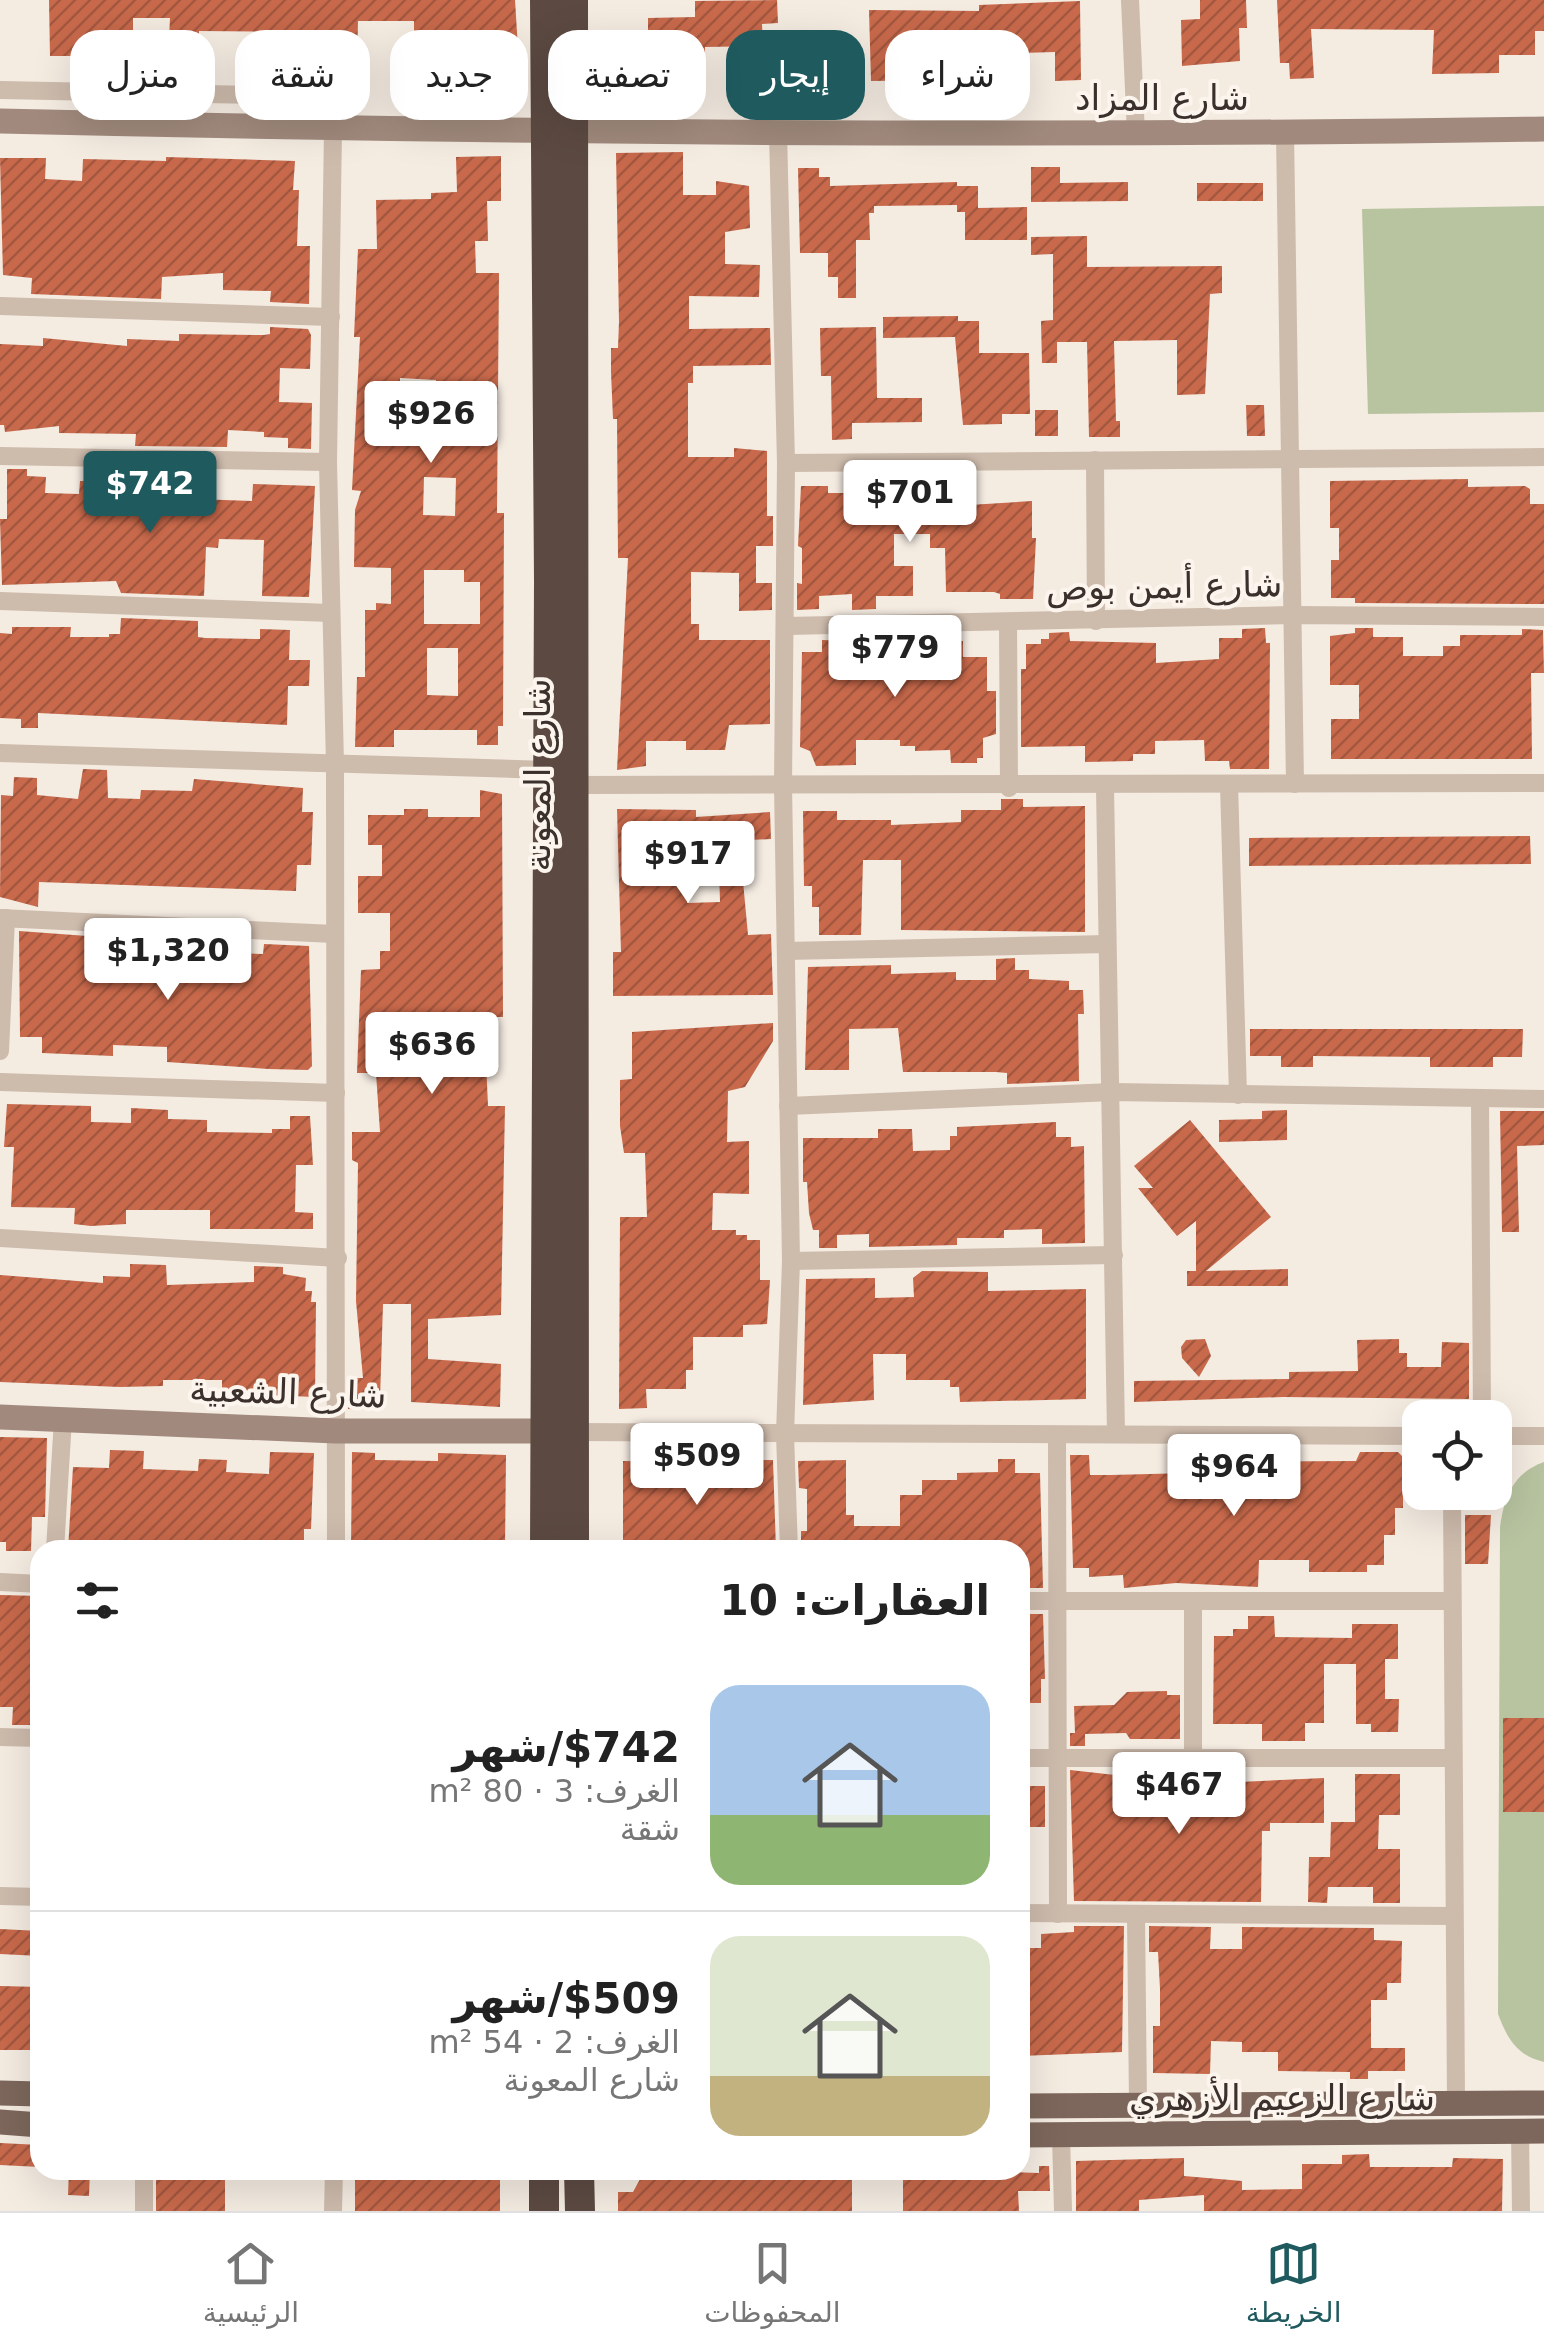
<!DOCTYPE html>
<html lang="ar">
<head>
<meta charset="utf-8">
<style>
  body { margin:0; font-family:"DejaVu Sans",Cairo,sans-serif; background:#f6f6f6; color:#222; direction:rtl; height:100vh; display:flex; flex-direction:column; font-size:38px; white-space:nowrap }
  * { box-sizing:border-box; margin:0 }
  p { font-size:32px; color:#767676 }
  .icon { flex:none; width:55px; height:55px; fill:none; stroke:currentColor; stroke-width:2; stroke-linecap:round; stroke-linejoin:round }
  .map { position:relative; flex:1; overflow:hidden; direction:ltr }
  .details { position:absolute; left:30px; top:1540px; width:1000px; height:640px; display:flex; flex-direction:column; background:#fff; border-radius:30px; box-shadow:0 10px 40px #0002; direction:rtl }
  .details>* { flex:none }
  .guide { position:absolute; left:30px; top:30px; width:1000px; height:90px; direction:rtl; display:flex; gap:20px }
  .tools { position:absolute; left:1402px; top:1400px; display:grid; gap:20px }
  .tools a { display:grid; place-items:center; width:110px; height:110px; border-radius:20px; background:#fff; box-shadow:0 10px 40px #0002; font-size:50px }
  .price { position:absolute; translate:-50% -85px; padding:0 22px; border-radius:10px; background:#fff; color:#222; font-size:32px; line-height:65px; filter:drop-shadow(0 2px 5px #0008) }
  .price::after { content:''; position:absolute; left:50%; top:60px; width:30px; height:22px; margin-left:-15px; background:inherit; clip-path:polygon(0 0,100% 0,50% 100%) }
  .price.selected { background:#1f5a5e; color:#fff }
  ul { padding:0; list-style:none }
  li { display:flex; align-items:center; gap:30px; height:250px; padding:0 40px }
  li+li { border-top:2px solid #e0e0e0 }
  li span { display:grid; place-items:center; flex:none; width:280px; height:200px; border-radius:30px; color:#555 }
  li>.icon { margin-inline-start:auto }
  span .icon { width:120px; height:120px; fill:#fffc; stroke-width:1 }
  li b { font-size:42px }
  h2 { display:flex; justify-content:space-between; align-items:center; height:120px; padding:0 40px; font-size:42px }
  .pill { padding:0 35px; border-radius:30px; background:#fff; box-shadow:0 10px 40px #0002; font-size:35px; line-height:90px }
  .pill.selected { background:#1f5a5e; color:#fff }
  .menu { display:flex; justify-content:space-around; align-items:center; height:140px; border-top:2px solid #e0e0e0; background:#fff; font-size:28px; color:#767676 }
  .menu a { display:grid; justify-items:center; gap:5px }
  .menu .selected { color:#1f5a5e }
  .map>svg:first-child { display:block }
  .grass { fill:#b8c4a0 }
  .building { fill:url(#building-hatch); fill-rule:evenodd }
  .lines { fill:none; stroke-linecap:round; stroke-linejoin:round }
  .street { stroke:#cdbbac; stroke-width:18 }
  .secondary { stroke:#a18a7d; stroke-width:25 }
  .primary { stroke:#7d675c; stroke-width:25 }
  .highway { stroke:#5c4a42; stroke-width:30 }
  .labels { text-anchor:middle; dominant-baseline:central; stroke-width:8; stroke-linejoin:round; paint-order:stroke }
  .street-label { font-size:35px; fill:#3b302b; stroke:#fbf5ee }
</style>
</head>
<body>
<div class="map">
<svg width="1544" height="2211" viewBox="0 0 1544 2211">
  <defs>
    <pattern id="building-hatch" width="6" height="6" patternUnits="userSpaceOnUse" patternTransform="scale(2.5)"><rect width="6" height="6" fill="#c8694b"/><path d="M-1 1l2-2M0 6l6-6M5 7l2-2" fill="none" stroke="#a4573f"/></pattern>
  </defs>
  <rect width="100%" height="100%" fill="#f4ebe1"/>
  <g class="grass">
    <polygon points="1544,206 1544,412 1368,414 1362,209"/>
    <path d="M1544,1462V2062C1517,2056 1507,2038 1498,2014L1500,1527C1504,1497 1513,1473 1544,1462Z"/>
  </g>
  <g class="building">
    <polygon points="49,0 515,0 519,65 515,65 515,74 471,74 471,67 414,67 414,21 358,21 357,63 305,62 305,32 199,31 199,39 169,39 170,18 133,18 133,34 92,34 92,56 50,56"/>
    <polygon points="777,0 778,23 762,24 763,46 705,47 705,56 637,61 637,72 625,72 625,77 602,78 605,35 648,34 648,18 695,17 695,1"/>
    <polygon points="1200,0 1246,0 1247,28 1239,28 1240,61 1182,66 1181,20 1200,19"/>
    <polygon points="1277,0 1544,0 1544,31 1535,31 1535,55 1499,55 1499,73 1432,74 1434,30 1311,29 1314,78 1290,79 1289,63 1280,63"/>
    <polygon points="1080,1 1081,80 1055,81 1055,52 1021,53 1022,79 871,81 869,10 979,11 979,5"/>
    <rect x="808" y="48" width="19" height="25"/>
    <polygon points="683,152 683,195 716,195 716,181 749,186 750,228 725,232 725,264 760,265 759,297 689,296 689,329 770,328 771,365 693,366 693,383 688,383 688,457 734,457 734,448 767,451 767,516 773,516 773,546 756,546 756,583 772,583 772,610 739,611 739,573 691,572 691,624 699,624 699,640 770,640 770,724 729,725 725,750 686,750 686,741 646,741 646,766 617,770 628,558 618,558 617,419 613,419 611,372 611,348 618,348 619,322 616,153"/>
    <path d="M501,156V201H487L488,241H475L476,273H499L497,513H504L503,726H498V745H477V730H394V747H355L357,677H365V610H376V603L391,604V568L354,567L355,510L361,491L352,490L360,337H354L358,249H377L376,200L431,199V193L457,192L456,157ZM400,378L436,380V425H399ZM424,477L456,478L455,516L423,515ZM424,570H464V582H480V624H424ZM427,648H458V696L427,695Z"/>
    <polygon points="166,157 295,161 293,190 299,190 297,246 310,246 309,304 270,302 271,291 223,290 223,273 162,277 161,299 31,294 32,278 3,275 0,158 46,158 45,179 82,181 83,159 166,161"/>
    <polygon points="1031,167 1060,167 1060,183 1128,182 1128,201 1031,202"/>
    <polygon points="798,168 819,168 819,177 830,177 830,186 957,182 957,186 978,186 978,208 1027,207 1027,240 965,240 965,212 957,212 957,205 874,206 874,213 869,213 870,240 856,240 856,298 838,298 838,277 828,277 828,253 800,253"/>
    <rect x="1197" y="183" width="66" height="18"/>
    <polygon points="1087,236 1087,267 1222,266 1222,293 1210,294 1205,394 1177,395 1177,340 1114,341 1116,421 1120,421 1120,437 1089,437 1087,342 1057,342 1057,363 1042,363 1041,321 1053,320 1053,254 1031,255 1031,237"/>
    <polygon points="958,316 958,321 979,321 979,353 1029,353 1030,414 1002,414 1002,424 963,425 955,337 883,338 883,317"/>
    <polygon points="270,327 308,329 311,335 310,369 280,368 279,402 312,403 311,449 288,448 288,438 264,437 264,432 228,430 227,447 135,446 136,434 59,433 59,426 5,432 4,425 0,425 0,344 43,346 43,338 127,346 127,339 179,341 179,334 264,335 270,334"/>
    <polygon points="876,327 877,398 922,398 922,422 852,423 852,439 832,440 831,376 821,376 820,328"/>
    <polygon points="1246,405 1264,405 1265,436 1247,436"/>
    <rect x="1035" y="410" width="23" height="26"/>
    <polygon points="7,469 27,469 27,476 46,477 45,493 79,494 80,481 139,481 138,497 252,501 253,484 315,486 309,597 262,596 264,540 219,539 218,548 206,547 204,596 121,593 116,581 2,585 0,519 7,519"/>
    <polygon points="1468,479 1468,487 1525,486 1530,489 1530,504 1544,504 1544,604 1355,603 1355,598 1331,598 1331,560 1339,560 1339,528 1330,528 1330,481"/>
    <polygon points="899,481 927,481 927,499 937,499 937,507 1032,501 1032,538 1036,538 1033,599 1000,599 1000,594 994,592 946,592 945,548 930,548 930,534 894,534 894,566 913,566 913,596 876,596 876,609 852,610 852,594 819,596 819,609 797,610 797,583 802,584 802,548 798,546 801,486 828,486 828,493 899,493"/>
    <polygon points="121,618 198,621 198,637 205,638 260,639 260,629 290,630 289,660 310,660 309,686 288,686 287,725 38,713 38,728 21,728 21,719 0,718 0,633 12,634 12,627 71,627 70,637 109,637 109,634 120,634"/>
    <polygon points="1265,628 1266,643 1270,643 1269,769 1230,769 1229,761 1205,761 1204,740 1155,741 1155,754 1133,754 1133,761 1085,762 1085,746 1021,747 1021,669 1026,669 1026,644 1041,644 1041,639 1049,639 1049,633 1069,632 1070,641 1156,643 1156,663 1219,659 1219,638 1242,638 1242,629"/>
    <polygon points="1355,628 1373,628 1373,637 1403,637 1403,656 1443,656 1443,646 1460,646 1460,635 1522,635 1522,629 1543,630 1544,673 1531,673 1532,759 1331,759 1331,719 1359,719 1359,685 1330,685 1330,636 1355,633"/>
    <polygon points="931,635 931,641 963,641 963,657 987,657 987,691 996,691 996,734 983,738 983,758 977,758 977,763 951,763 950,750 915,751 915,746 900,746 900,740 856,740 856,765 816,766 810,751 800,747 802,652 822,652 822,640 860,641 860,650 900,650 900,636"/>
    <polygon points="83,769 107,770 108,798 140,799 141,790 192,791 194,779 303,788 302,812 313,812 311,865 297,865 296,891 39,882 38,907 0,897 1,795 13,796 14,777 37,778 37,795 78,799"/>
    <polygon points="480,790 502,794 503,1017 484,1017 488,1106 505,1106 501,1315 428,1319 428,1359 501,1364 500,1407 411,1402 411,1304 383,1304 380,1399 370,1398 369,1410 348,1409 348,1378 363,1378 356,1301 358,1163 352,1160 352,1132 380,1132 376,1073 357,1073 361,970 380,969 380,951 390,951 390,913 358,913 358,876 382,876 382,845 368,845 368,815 404,815 404,809 428,809 428,817 480,817"/>
    <polygon points="1001,799 1023,799 1023,807 1085,806 1085,932 901,930 901,860 863,860 861,935 819,935 819,907 812,907 812,886 804,886 803,811 837,811 837,820 891,820 891,825 961,822 961,810 1001,810"/>
    <path d="M617,809L696,810V817L770,812L771,839L751,840L752,859L741,860L748,935L771,934L773,995L613,996V952H621ZM719,869L720,902L687,903V870Z"/>
    <polygon points="1530,836 1531,864 1249,866 1249,838"/>
    <polygon points="19,931 101,937 100,959 183,960 184,939 200,940 200,949 231,953 263,954 264,944 309,946 312,1066 308,1070 269,1069 167,1062 167,1047 113,1045 113,1056 42,1053 42,1037 20,1037"/>
    <polygon points="1015,958 1015,970 1029,970 1029,979 1069,981 1069,990 1083,990 1084,1014 1078,1014 1079,1081 1007,1084 1007,1073 996,1072 903,1072 898,1028 849,1029 849,1070 805,1070 808,967 891,965 891,974 956,972 956,980 996,980 996,959"/>
    <polygon points="773,1023 773,1041 745,1087 728,1091 727,1142 749,1141 749,1194 713,1193 712,1230 736,1230 736,1235 747,1235 747,1240 760,1240 760,1280 770,1280 767,1324 743,1325 743,1337 693,1337 693,1370 686,1370 686,1389 646,1389 647,1408 619,1409 620,1217 647,1217 645,1153 624,1153 620,1126 620,1080 632,1079 632,1032"/>
    <polygon points="1250,1029 1523,1029 1522,1057 1493,1057 1493,1067 1430,1067 1430,1057 1313,1056 1313,1067 1281,1067 1281,1056 1250,1056"/>
    <polygon points="7,1104 91,1106 91,1122 131,1123 131,1108 168,1110 168,1119 207,1120 207,1132 272,1133 272,1129 290,1129 290,1116 310,1116 313,1165 296,1165 295,1212 313,1213 313,1229 210,1229 210,1210 126,1210 126,1224 91,1226 74,1224 75,1208 11,1207 14,1147 4,1147"/>
    <polygon points="1287,1110 1287,1140 1219,1142 1219,1120 1262,1119 1262,1111"/>
    <polygon points="1500,1111 1544,1111 1544,1145 1517,1146 1519,1232 1502,1232"/>
    <polygon points="1190,1120 1271,1217 1206,1271 1288,1269 1288,1286 1187,1286 1187,1271 1196,1271 1196,1221 1177,1236 1138,1188 1153,1188 1134,1166"/>
    <polygon points="1056,1122 1056,1137 1071,1137 1071,1147 1084,1146 1085,1243 1042,1244 1042,1229 1004,1230 1004,1238 957,1238 957,1245 869,1247 869,1234 837,1235 837,1248 819,1248 819,1230 813,1230 809,1213 807,1182 803,1182 803,1138 878,1138 878,1129 912,1129 913,1151 950,1150 950,1136 957,1136 957,1127"/>
    <polygon points="130,1264 166,1265 167,1285 254,1282 254,1266 283,1267 283,1274 306,1278 305,1291 312,1291 311,1302 316,1302 315,1397 222,1393 222,1380 163,1380 163,1386 120,1387 0,1382 0,1275 103,1283 103,1276 130,1277"/>
    <polygon points="922,1271 988,1272 988,1291 1086,1289 1086,1399 960,1402 959,1387 950,1387 950,1380 906,1380 906,1354 873,1354 874,1400 803,1405 806,1279 875,1278 875,1298 914,1297 913,1278"/>
    <polygon points="1205,1339 1211,1356 1199,1377 1182,1358 1181,1347 1186,1340"/>
    <polygon points="1399,1339 1399,1353 1407,1353 1407,1367 1441,1367 1442,1342 1469,1343 1469,1399 1283,1397 1134,1402 1134,1381 1289,1379 1289,1372 1358,1371 1357,1340"/>
    <polygon points="0,1437 47,1438 45,1517 32,1517 31,1551 6,1551 6,1542 0,1542"/>
    <polygon points="110,1450 144,1451 143,1469 198,1471 199,1459 227,1460 226,1472 269,1474 270,1452 314,1453 311,1529 304,1529 304,1550 68,1550 73,1467 109,1468"/>
    <polygon points="352,1452 375,1453 375,1460 438,1461 438,1453 506,1455 505,1546 351,1550"/>
    <polygon points="1360,1452 1398,1452 1403,1457 1403,1508 1395,1508 1395,1535 1384,1535 1384,1565 1367,1565 1367,1572 1309,1572 1309,1560 1259,1560 1258,1587 1176,1583 1124,1588 1123,1575 1089,1577 1089,1568 1073,1568 1070,1455 1089,1455 1090,1475 1111,1475 1189,1473 1189,1462 1356,1461"/>
    <polygon points="998,1459 1015,1459 1015,1473 1040,1473 1043,1588 1020,1588 1020,1550 801,1550 801,1531 807,1531 807,1489 799,1488 798,1461 846,1460 846,1515 854,1515 854,1526 900,1526 900,1495 922,1495 922,1480 957,1480 957,1473 998,1472"/>
    <polygon points="762,1460 773,1460 776,1550 623,1550 623,1461 699,1462 699,1474 761,1474"/>
    <polygon points="1465,1515 1491,1515 1488,1564 1465,1564"/>
    <polygon points="0,1595 40,1596 39,1638 32,1644 33,1725 12,1725 13,1707 0,1707"/>
    <polygon points="1020,1614 1043,1614 1045,1679 1041,1679 1041,1703 1020,1703"/>
    <polygon points="1248,1616 1274,1616 1275,1637 1352,1638 1352,1624 1398,1624 1398,1659 1385,1659 1385,1699 1399,1699 1398,1732 1371,1732 1371,1724 1356,1724 1356,1664 1324,1664 1324,1723 1305,1723 1305,1741 1262,1741 1262,1724 1213,1724 1214,1636 1233,1636 1233,1629 1248,1629"/>
    <polygon points="1167,1691 1167,1695 1180,1695 1180,1739 1130,1739 1126,1733 1085,1734 1085,1746 1070,1746 1070,1733 1075,1733 1074,1706 1114,1705 1127,1692"/>
    <rect x="1503" y="1718" width="41" height="94"/>
    <polygon points="1070,1770 1115,1775 1115,1784 1150,1786 1324,1778 1324,1823 1270,1823 1270,1831 1262,1831 1261,1902 1074,1901"/>
    <polygon points="1355,1774 1400,1774 1400,1815 1379,1815 1378,1849 1400,1849 1400,1903 1373,1903 1373,1887 1328,1887 1327,1903 1308,1902 1309,1857 1330,1857 1331,1822 1355,1822"/>
    <rect x="1020" y="1786" width="25" height="41"/>
    <polygon points="1074,1926 1124,1926 1122,2052 1020,2056 1020,1948 1041,1948 1041,1934 1074,1932"/>
    <polygon points="1149,1926 1211,1927 1210,1949 1242,1949 1242,1927 1374,1928 1374,1940 1402,1941 1401,1983 1387,1983 1387,2000 1371,2000 1371,2048 1405,2048 1405,2071 1368,2071 1368,2079 1350,2079 1350,2072 1278,2071 1278,2052 1242,2052 1242,2042 1211,2041 1210,2074 1153,2073 1153,2026 1160,2026 1160,1989 1158,1952 1149,1952"/>
    <polygon points="0,1929 40,1931 40,1956 0,1954"/>
    <polygon points="0,1986 40,1987 40,2050 0,2050"/>
    <polygon points="0,2143 40,2145 40,2167 0,2165"/>
    <polygon points="1369,2154 1370,2167 1452,2167 1453,2158 1503,2159 1502,2211 1204,2211 1204,2195 1139,2200 1139,2211 1076,2211 1076,2161 1184,2158 1184,2176 1242,2181 1242,2190 1302,2189 1302,2164 1342,2164 1342,2155"/>
    <polygon points="1039,2166 1049,2166 1050,2191 1018,2191 1019,2211 903,2211 903,2179 931,2179 931,2170 1039,2173"/>
    <polygon points="69,2170 90,2170 89,2196 68,2195"/>
    <rect x="156" y="2170" width="69" height="41"/>
    <polygon points="427,2170 500,2170 500,2211 355,2211 355,2180 427,2179"/>
    <polygon points="645,2170 852,2170 852,2211 618,2211 618,2192 633,2192"/>
  </g>
  <g class="lines">
    <g class="street">
      <polyline points="1130,0 1136,134"/>
      <polyline points="0,90 306,96 328,97 338,105 341,126 333,129 328,462 335,765 336,1550"/>
      <polyline points="778,132 786,463 783,785 791,1261 785,1434 789,1550"/>
      <polyline points="1285,133 1295,784"/>
      <polyline points="0,306 331,317"/>
      <polyline points="0,456 328,462"/>
      <polyline points="1095,460 1096,621"/>
      <polyline points="786,463 1544,457"/>
      <polyline points="0,601 331,613"/>
      <polyline points="1008,622 1009,788"/>
      <polyline points="786,626 1292,615 1544,617"/>
      <polyline points="0,753 547,770"/>
      <polyline points="1229,784 1238,1095"/>
      <polyline points="576,785 1544,783"/>
      <polyline points="1105,787 1116,1434"/>
      <polyline points="0,918 334,934"/>
      <polyline points="786,951 1107,944"/>
      <polyline points="0,1051 6,918"/>
      <polyline points="0,1082 336,1093"/>
      <polyline points="1480,1098 1482,1418"/>
      <polyline points="788,1106 1112,1092 1544,1099"/>
      <polyline points="0,1238 338,1258"/>
      <polyline points="791,1261 1114,1255"/>
      <polyline points="574,1432 1420,1436"/>
      <polyline points="1057,1436 1058,1914"/>
      <polyline points="1495,1436 1544,1436"/>
      <polyline points="1452,1492 1456,2103"/>
      <polyline points="55,1550 63,1419"/>
      <polyline points="0,1582 40,1584"/>
      <polyline points="1020,1601 1452,1601"/>
      <polyline points="1193,1602 1193,1759"/>
      <polyline points="0,1737 40,1738"/>
      <polyline points="1020,1758 1452,1758"/>
      <polyline points="0,1896 40,1897"/>
      <polyline points="1020,1913 1452,1916"/>
      <polyline points="1136,1914 1138,2106"/>
      <polyline points="1520,2131 1521,2211"/>
      <polyline points="1061,2135 1063,2211"/>
      <polyline points="144,2211 144,2170"/>
      <polyline points="333,2211 334,2170"/>
    </g>
    <g class="secondary">
      <path d="M0,121C515,133 1029,137 1544,129"/>
      <polyline points="0,1417 336,1431 564,1431"/>
    </g>
    <g class="primary">
      <polyline points="0,2093 40,2094"/>
      <polyline points="1020,2106 1544,2103"/>
      <polyline points="0,2122 40,2125"/>
      <polyline points="1020,2135 1544,2131"/>
    </g>
    <g class="highway">
      <polyline points="545,0 549,581 545,1550"/>
      <polyline points="573,0 574,1550"/>
      <polyline points="579,2170 580,2211"/>
      <polyline points="544,2211 544,2170"/>
    </g>
  </g>
  <g class="labels">
    <g class="street-label">
      <text x="1162" y="98">شارع المزاد</text>
      <text transform="translate(1164 586) rotate(-1)">شارع أيمن بوص</text>
      <text transform="translate(538 775) rotate(-90)">شارع المعونة</text>
      <text transform="translate(288 1392) rotate(2)">شارع الشعبية</text>
      <text x="1282" y="2098">شارع الزعيم الأزهري</text>
    </g>
  </g>
</svg>
<div class="tools">
<a><svg class="icon" aria-label="locate" viewBox="0 0 24 24"><circle cx="12" cy="12" r="6"/><path d="M12 2v4M12 18v4M2 12h4M18 12h4"/></svg></a>
</div>
<b class="price" style="left:431px;top:466px">$926</b>
<b class="price selected" style="left:150px;top:536px">$742</b>
<b class="price" style="left:910px;top:545px">$701</b>
<b class="price" style="left:895px;top:700px">$779</b>
<b class="price" style="left:688px;top:906px">$917</b>
<b class="price" style="left:168px;top:1003px">$1,320</b>
<b class="price" style="left:432px;top:1097px">$636</b>
<b class="price" style="left:697px;top:1508px">$509</b>
<b class="price" style="left:1234px;top:1519px">$964</b>
<b class="price" style="left:1179px;top:1837px">$467</b>
<div class="guide">
<a class="pill">شراء</a>
<a class="pill selected">إيجار</a>
<a class="pill">تصفية</a>
<a class="pill">جديد</a>
<a class="pill">شقة</a>
<a class="pill">منزل</a>
</div>
<section class="details">
<h2>العقارات: 10<svg class="icon" aria-label="filters" viewBox="0 0 24 24"><path d="M4 7h16M4 17h16"/><circle cx="9" cy="7" r="2"/><circle cx="15" cy="17" r="2"/></svg></h2>
<ul>
<li><span style="background:linear-gradient(#a9c7e8 65%,#8fb573 0)"><svg class="icon" aria-label="home" viewBox="0 0 24 24"><path d="M3 11l9-7 9 7M6 9v11h12V9"/></svg></span><div><b>$742/شهر</b><p>الغرف: 3 · 80 m²</p><p>شقة</p></div></li>
<li><span style="background:linear-gradient(#dfe7d0 70%,#c2b280 0)"><svg class="icon" aria-label="home" viewBox="0 0 24 24"><path d="M3 11l9-7 9 7M6 9v11h12V9"/></svg></span><div><b>$509/شهر</b><p>الغرف: 2 · 54 m²</p><p>شارع المعونة</p></div></li>
</ul>
</section>
</div>
<nav class="menu">
<a class="selected"><svg class="icon" aria-label="map" viewBox="0 0 24 24"><path d="M3 6l6-2 6 2 6-2v14l-6 2-6-2-6 2zM9 4v14M15 6v14"/></svg>الخريطة</a>
<a><svg class="icon" aria-label="saved" viewBox="0 0 24 24"><path d="M7 4h10v16l-5-4-5 4z"/></svg>المحفوظات</a>
<a><svg class="icon" aria-label="home" viewBox="0 0 24 24"><path d="M3 11l9-7 9 7M6 9v11h12V9"/></svg>الرئيسية</a>
</nav>
</body>
</html>
